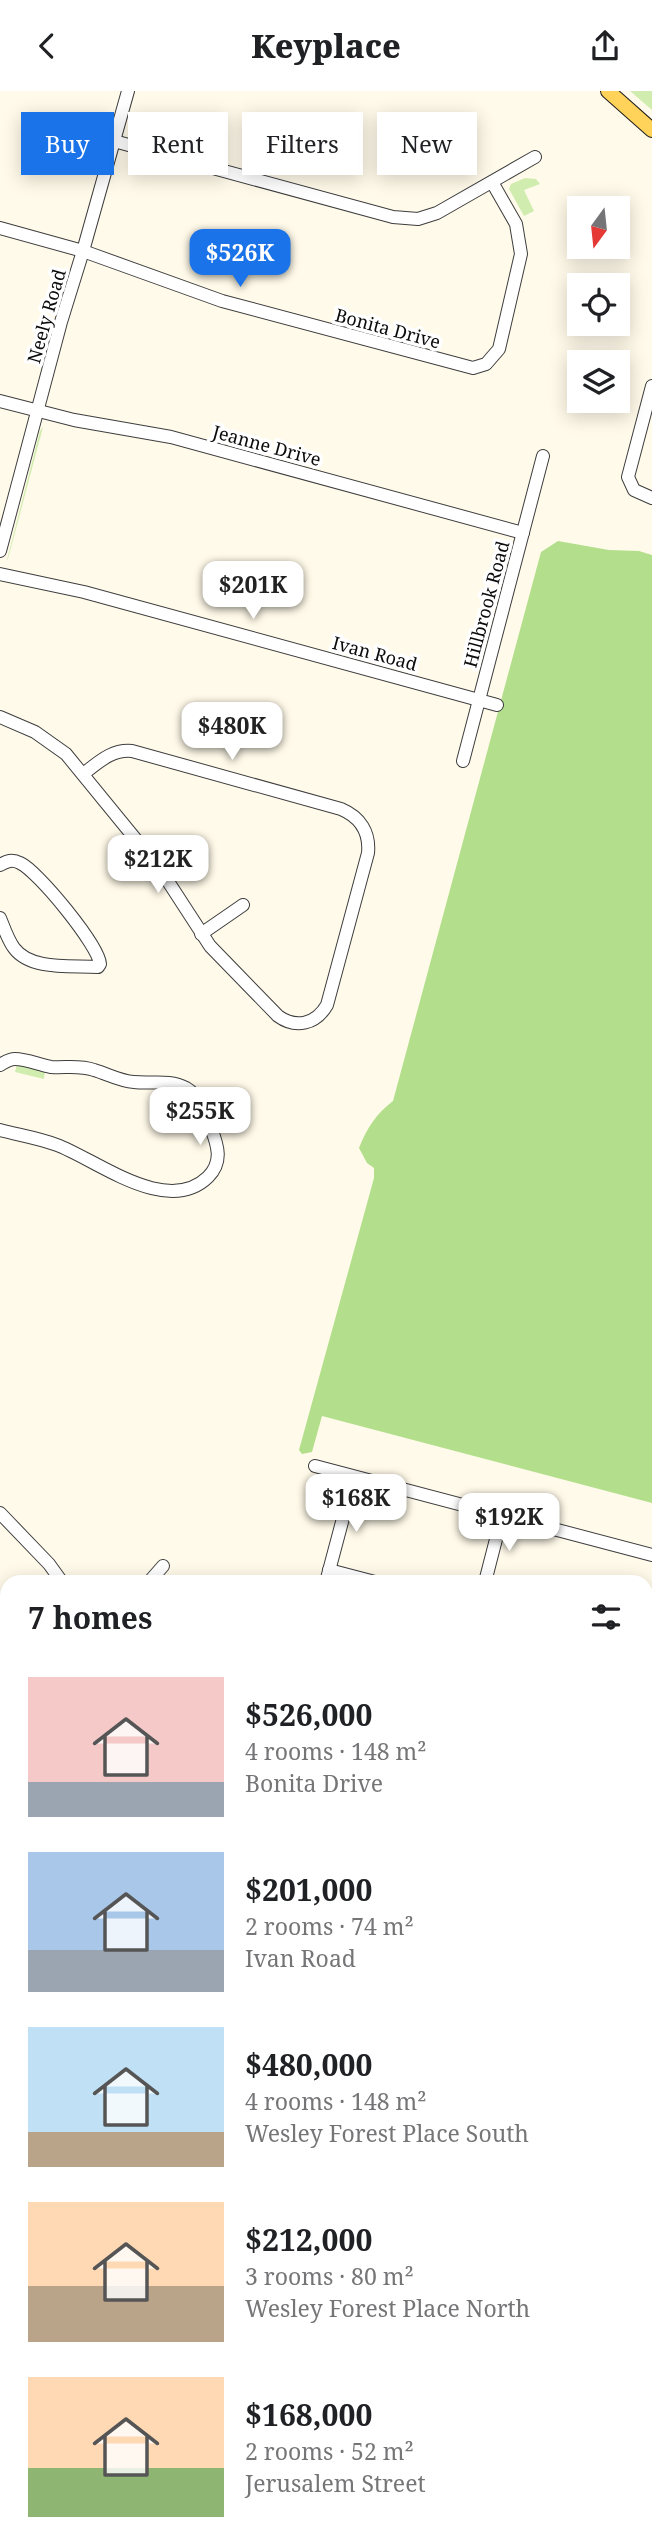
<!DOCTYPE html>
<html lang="en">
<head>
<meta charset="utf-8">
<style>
  body { margin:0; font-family:"Noto Serif",serif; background:#f6f6f6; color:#202124; height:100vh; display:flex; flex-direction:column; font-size:26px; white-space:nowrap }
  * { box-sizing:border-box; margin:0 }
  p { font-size:23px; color:#757577 }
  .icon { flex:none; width:38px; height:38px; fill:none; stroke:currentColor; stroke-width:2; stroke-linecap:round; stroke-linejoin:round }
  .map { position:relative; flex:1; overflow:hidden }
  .side { position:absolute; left:0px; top:1484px; width:653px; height:973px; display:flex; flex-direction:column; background:#fff; border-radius:21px 21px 0 0; box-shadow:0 4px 18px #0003 }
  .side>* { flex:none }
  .top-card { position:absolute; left:21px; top:21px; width:611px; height:63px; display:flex; gap:14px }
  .needle { width:46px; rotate:195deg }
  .fabs { position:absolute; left:567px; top:105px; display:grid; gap:14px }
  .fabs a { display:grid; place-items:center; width:63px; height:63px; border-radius:0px; background:#fff; box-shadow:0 4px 18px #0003; font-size:35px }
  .price { position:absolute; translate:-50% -60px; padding:0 16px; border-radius:14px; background:#fff; color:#222; font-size:23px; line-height:46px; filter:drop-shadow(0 2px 4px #0008) }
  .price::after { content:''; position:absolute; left:50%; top:42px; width:21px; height:16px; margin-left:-10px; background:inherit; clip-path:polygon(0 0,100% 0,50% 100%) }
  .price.on { background:#1a73e8; color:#fff }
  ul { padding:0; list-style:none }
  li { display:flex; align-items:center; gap:21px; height:175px; padding:0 28px }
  li span { display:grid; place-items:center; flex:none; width:196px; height:140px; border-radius:0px; color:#555 }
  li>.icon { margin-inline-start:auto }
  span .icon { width:84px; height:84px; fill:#fffc; stroke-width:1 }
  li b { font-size:30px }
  h2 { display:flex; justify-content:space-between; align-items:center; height:84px; padding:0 28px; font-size:30px }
  .tag { padding:0 24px; border-radius:0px; background:#fff; box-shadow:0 4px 18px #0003; font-size:24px; line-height:63px }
  .tag.on { background:#1a73e8; color:#fff }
  header { display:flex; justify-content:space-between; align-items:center; height:91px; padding:0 28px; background:#fff; font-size:32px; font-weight:800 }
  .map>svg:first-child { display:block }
  .green { fill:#d0edaf }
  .forest { fill:#b3df8d }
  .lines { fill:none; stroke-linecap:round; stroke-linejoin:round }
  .minor-casing { stroke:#3e3e3e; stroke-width:14 }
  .major-casing { stroke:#1c1c1c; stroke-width:16 }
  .highway-casing { stroke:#1c1c1c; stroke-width:19 }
  .minor { stroke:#fff; stroke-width:12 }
  .major { stroke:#ffd359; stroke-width:14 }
  .highway { stroke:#ff9747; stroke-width:18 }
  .labels { text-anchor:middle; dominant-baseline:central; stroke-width:7; stroke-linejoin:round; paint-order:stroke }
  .street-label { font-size:18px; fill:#0b0b0b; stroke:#fff }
</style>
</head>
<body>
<header><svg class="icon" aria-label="back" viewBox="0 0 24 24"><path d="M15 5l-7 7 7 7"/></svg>Keyplace<svg class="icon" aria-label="share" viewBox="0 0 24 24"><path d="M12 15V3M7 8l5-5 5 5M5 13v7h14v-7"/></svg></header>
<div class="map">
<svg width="652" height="2457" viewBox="0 0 652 2457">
  <rect width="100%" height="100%" fill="#fffae9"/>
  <g class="green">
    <polygon points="630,0 652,0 652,19"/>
    <polygon points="525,87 536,88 540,93 524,99 534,120 524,125 509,98 511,93"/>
    <polygon points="43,336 8,468 7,469 40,340"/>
    <polygon points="17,973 45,980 44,988 15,981"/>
  </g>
  <g class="forest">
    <path d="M558,450L609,459L639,460L652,464V1412L322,1325L312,1361L302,1363L299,1359L374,1087V1077L367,1072L359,1057C367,1037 376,1023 393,1010L541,461Z"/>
    <polygon points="652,2288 652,2324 647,2375 652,2376 652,2457 489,2457 496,2450 646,2450 646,2294"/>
  </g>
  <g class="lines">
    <defs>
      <g id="minor">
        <polyline points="114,50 393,126 418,128 437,122 535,66"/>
        <polyline points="0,137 83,160 222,210 473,277 486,273 499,258 521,163 516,133 492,91"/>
        <polyline points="652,295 628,386 634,399 652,407"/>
        <polyline points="0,310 74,329 171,346 523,442"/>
        <polyline points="0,460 61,231 83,160 128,0"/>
        <polyline points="0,483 84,501 497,614"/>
        <path d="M0,626L35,641L66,663L160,778L210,855L278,925C296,938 316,933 327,914L368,762C370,741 360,726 341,718L132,660C112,658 99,671 83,683"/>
        <polyline points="463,670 543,365"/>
        <path d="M0,774C7,770 12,768 20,772C38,780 99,855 100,873L98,876C72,874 31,880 14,857C8,849 4,837 0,827"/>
        <polyline points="201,843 243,814"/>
        <path d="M0,974C5,971 9,968 15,968C27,968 39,974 51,976C65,977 80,974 94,979C108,983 119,990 134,991C152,993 169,988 186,997C201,1006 206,1022 211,1037C218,1055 223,1071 208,1086C167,1126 97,1069 57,1054C39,1047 19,1044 0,1039"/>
        <polyline points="315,1375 652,1464"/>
        <polyline points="0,1422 49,1473 62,1491"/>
        <polyline points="329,1479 375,1491"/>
        <polyline points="149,1491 163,1475"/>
        <polyline points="326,1491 354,1386"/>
        <polyline points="485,1491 502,1425"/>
        <polyline points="646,1578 652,1584"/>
        <polyline points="646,1609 652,1603"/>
        <polyline points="0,1856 7,1855"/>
        <polyline points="0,2049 7,2051"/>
        <polyline points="646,2059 652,2061"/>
        <polyline points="0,2145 7,2118"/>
      </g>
      <polyline id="major" points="608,0 652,39"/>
      <g id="highway">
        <polyline points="646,1736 652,1729"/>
        <polyline points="106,2457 110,2450"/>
      </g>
    </defs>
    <use href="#minor" class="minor-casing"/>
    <use href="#major" class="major-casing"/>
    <use href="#highway" class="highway-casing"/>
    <use href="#minor" class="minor"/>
    <use href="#major" class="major"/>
    <use href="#highway" class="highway"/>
  </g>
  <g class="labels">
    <g class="street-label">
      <text transform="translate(46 225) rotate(-74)">Neely Road</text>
      <text transform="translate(388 237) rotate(15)">Bonita Drive</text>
      <text transform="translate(267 354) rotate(15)">Jeanne Drive</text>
      <text transform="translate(486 513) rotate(-75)">Hillbrook Road</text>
      <text transform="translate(375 562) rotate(15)">Ivan Road</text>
    </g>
  </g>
</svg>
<div class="fabs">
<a><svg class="needle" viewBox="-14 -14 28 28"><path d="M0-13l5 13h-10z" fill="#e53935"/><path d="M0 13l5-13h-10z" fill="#757577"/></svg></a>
<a><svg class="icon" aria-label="locate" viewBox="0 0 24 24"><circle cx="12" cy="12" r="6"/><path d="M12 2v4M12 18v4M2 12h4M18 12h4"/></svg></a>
<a><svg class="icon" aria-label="layers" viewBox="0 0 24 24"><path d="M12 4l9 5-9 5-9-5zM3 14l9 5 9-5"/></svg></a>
</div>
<b class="price on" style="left:240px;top:198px">$526K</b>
<b class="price" style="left:253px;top:530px">$201K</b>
<b class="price" style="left:232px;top:671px">$480K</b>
<b class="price" style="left:158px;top:804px">$212K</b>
<b class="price" style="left:200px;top:1056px">$255K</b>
<b class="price" style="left:356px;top:1443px">$168K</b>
<b class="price" style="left:509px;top:1462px">$192K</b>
<div class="top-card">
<a class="tag on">Buy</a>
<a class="tag">Rent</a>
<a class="tag">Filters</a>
<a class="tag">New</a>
</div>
<section class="side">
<h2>7 homes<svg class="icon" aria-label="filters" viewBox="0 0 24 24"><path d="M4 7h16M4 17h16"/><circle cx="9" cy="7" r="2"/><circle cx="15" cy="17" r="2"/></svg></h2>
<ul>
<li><span style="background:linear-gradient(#f6c9c9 75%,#9aa5b1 0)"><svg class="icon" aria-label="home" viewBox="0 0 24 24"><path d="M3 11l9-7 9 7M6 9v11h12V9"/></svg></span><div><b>$526,000</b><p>4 rooms · 148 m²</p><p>Bonita Drive</p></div></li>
<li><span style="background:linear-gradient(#a9c7e8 70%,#9aa5b1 0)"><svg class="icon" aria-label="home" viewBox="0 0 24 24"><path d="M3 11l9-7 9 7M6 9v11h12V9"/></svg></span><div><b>$201,000</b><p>2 rooms · 74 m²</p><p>Ivan Road</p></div></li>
<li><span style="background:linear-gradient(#bfe0f5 75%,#b9a48a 0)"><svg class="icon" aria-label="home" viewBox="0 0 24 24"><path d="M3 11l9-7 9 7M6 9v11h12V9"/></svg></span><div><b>$480,000</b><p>4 rooms · 148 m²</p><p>Wesley Forest Place South</p></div></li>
<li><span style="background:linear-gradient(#ffd9b3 60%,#b9a48a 0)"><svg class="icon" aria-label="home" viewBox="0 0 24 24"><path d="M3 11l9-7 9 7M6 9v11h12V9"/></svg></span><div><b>$212,000</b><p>3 rooms · 80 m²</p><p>Wesley Forest Place North</p></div></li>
<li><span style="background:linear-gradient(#ffd9b3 65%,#8fb573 0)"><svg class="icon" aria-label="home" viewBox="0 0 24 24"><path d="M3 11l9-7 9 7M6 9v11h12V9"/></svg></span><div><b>$168,000</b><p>2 rooms · 52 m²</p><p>Jerusalem Street</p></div></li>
</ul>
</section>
</div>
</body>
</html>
